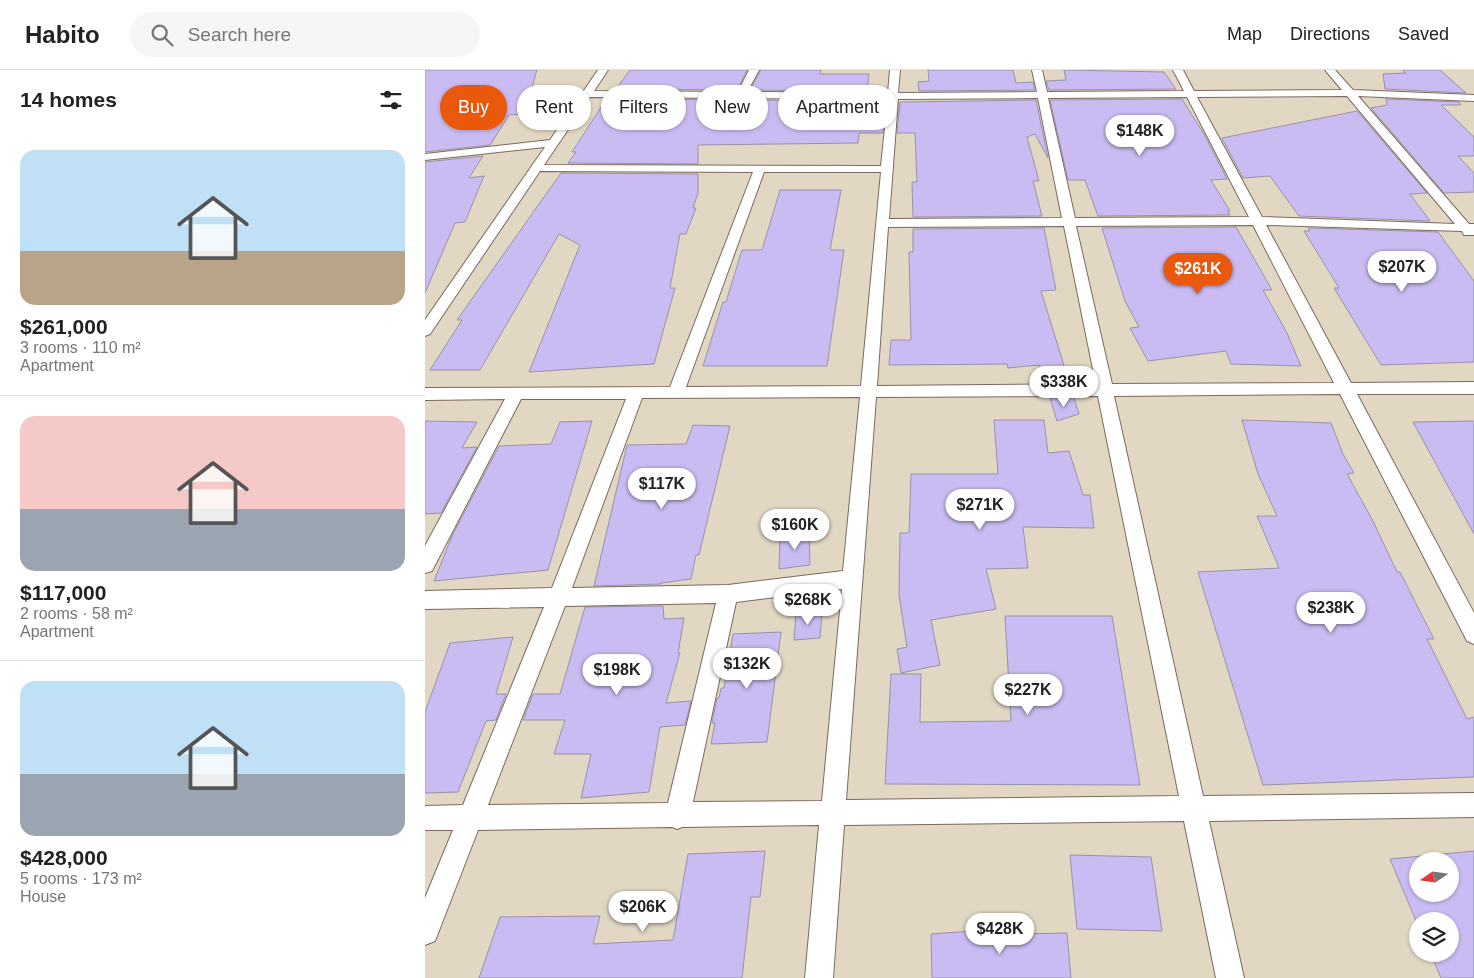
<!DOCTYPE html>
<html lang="en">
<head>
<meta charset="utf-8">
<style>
  body { margin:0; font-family:Arial,sans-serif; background:#f6f6f6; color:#222; height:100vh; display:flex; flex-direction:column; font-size:19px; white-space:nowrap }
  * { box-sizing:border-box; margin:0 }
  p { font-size:16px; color:#767676 }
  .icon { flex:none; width:28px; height:28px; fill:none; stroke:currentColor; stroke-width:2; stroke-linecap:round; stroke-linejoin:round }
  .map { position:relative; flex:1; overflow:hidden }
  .drawer { display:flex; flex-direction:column; background:#fff; width:425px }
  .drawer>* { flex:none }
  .top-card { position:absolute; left:15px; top:15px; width:475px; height:45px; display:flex; gap:10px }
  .needle { width:32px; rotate:257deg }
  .tools { position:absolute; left:984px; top:782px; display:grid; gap:10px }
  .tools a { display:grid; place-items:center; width:50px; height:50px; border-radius:50%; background:#fff; box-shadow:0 1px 4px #0004; font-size:25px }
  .price { position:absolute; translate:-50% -42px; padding:0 11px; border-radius:18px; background:#fff; color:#222; font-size:16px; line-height:32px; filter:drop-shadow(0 1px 2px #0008) }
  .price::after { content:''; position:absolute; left:50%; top:30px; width:15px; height:11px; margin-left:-8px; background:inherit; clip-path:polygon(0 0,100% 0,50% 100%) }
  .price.selected { background:#ea580c; color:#fff }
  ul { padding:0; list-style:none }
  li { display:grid; align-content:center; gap:10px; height:265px; padding:0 20px }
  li+li { border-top:1px solid #e0e0e0 }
  li span { display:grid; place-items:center; height:155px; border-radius:15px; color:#555 }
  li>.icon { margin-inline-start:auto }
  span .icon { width:90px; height:90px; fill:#fffc; stroke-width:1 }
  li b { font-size:21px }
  h2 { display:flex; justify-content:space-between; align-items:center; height:60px; padding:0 20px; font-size:21px }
  .chip { padding:0 18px; border-radius:22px; background:#fff; box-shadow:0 1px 4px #0004; font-size:18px; line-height:45px }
  .chip.selected { background:#ea580c; color:#fff }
  header { display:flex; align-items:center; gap:30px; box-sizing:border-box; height:70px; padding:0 25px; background:#fff; border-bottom:1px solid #e0e0e0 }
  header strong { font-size:24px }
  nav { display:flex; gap:28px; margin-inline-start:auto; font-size:18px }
  .search { width:350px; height:45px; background:#f6f6f6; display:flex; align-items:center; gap:12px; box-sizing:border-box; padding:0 18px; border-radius:28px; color:#767676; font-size:19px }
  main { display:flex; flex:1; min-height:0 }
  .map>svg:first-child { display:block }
  .industrial { fill:#e2d7c3; fill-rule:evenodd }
  .building { fill:#cabcf3; stroke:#9792a8; fill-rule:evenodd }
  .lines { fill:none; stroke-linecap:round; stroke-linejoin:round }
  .lane-casing { stroke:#7e685d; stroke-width:2 }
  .lane { fill:#fff; fill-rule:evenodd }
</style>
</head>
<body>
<header>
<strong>Habito</strong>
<div class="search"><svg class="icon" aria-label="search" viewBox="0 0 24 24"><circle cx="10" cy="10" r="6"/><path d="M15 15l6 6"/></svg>Search here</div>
<nav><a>Map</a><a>Directions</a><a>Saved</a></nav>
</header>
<main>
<section class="drawer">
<h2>14 homes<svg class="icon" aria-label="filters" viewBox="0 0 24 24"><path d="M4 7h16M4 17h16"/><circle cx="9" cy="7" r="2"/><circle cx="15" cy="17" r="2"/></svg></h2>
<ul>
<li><span style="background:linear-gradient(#bfe0f5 65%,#b9a48a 0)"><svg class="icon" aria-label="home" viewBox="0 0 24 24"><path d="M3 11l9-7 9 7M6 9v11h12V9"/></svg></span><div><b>$261,000</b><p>3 rooms · 110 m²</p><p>Apartment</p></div></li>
<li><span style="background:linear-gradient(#f6c9c9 60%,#9aa5b1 0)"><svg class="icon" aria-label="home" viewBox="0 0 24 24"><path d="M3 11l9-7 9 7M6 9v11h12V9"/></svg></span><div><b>$117,000</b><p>2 rooms · 58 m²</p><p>Apartment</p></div></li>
<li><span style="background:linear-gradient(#bfe0f5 60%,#9aa5b1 0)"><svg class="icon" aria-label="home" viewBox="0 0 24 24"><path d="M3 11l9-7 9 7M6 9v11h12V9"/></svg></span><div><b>$428,000</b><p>5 rooms · 173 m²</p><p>House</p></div></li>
</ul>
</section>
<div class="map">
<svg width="1049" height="908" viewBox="0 0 1049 908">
  <rect width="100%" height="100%" fill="#f6ddd1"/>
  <path class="industrial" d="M0,0H1049V908H0ZM992,791H1025V824H992ZM992,851H1025V884H992Z"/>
  <g class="building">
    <polygon points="0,0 112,0 99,44 84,45 65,75 0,82"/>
    <polygon points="205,0 322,0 312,20 191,19"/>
    <polygon points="336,0 396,0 395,4 444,4 442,21 325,20"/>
    <polygon points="503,0 588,0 591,13 608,12 610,20 494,21 493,12 504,11"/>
    <polygon points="639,0 739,2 751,19 624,20 621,11 641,10"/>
    <polygon points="977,0 1015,0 1041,23 960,19 958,4 981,3"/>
    <polygon points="184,29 441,31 461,32 458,63 434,63 433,73 273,75 273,94 143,93 151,82 147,82 180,31"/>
    <polygon points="757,29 779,64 802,109 786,110 805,141 802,141 805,145 673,146 660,110 643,110 625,30"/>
    <polygon points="961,29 1034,32 1036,35 1016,35 1049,67 1049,86 1033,86 1049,103 1049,122 1019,123 946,38 962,35"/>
    <polygon points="611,30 623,88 610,64 602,67 614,111 608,111 617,146 488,147 487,112 492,112 490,63 472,63 475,32"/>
    <polygon points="932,41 1002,123 985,124 1005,151 874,146 845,106 818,108 797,68"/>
    <polygon points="58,86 44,108 59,106 40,152 30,153 0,223 0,92"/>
    <polygon points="136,103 273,104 273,123 268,138 271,138 261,164 255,164 245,218 250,218 229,294 104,302 155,175 134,164 55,300 5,300 37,250 32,250"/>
    <polygon points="355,120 416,120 405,180 419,180 402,296 278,296 298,232 301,232 317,180 337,180"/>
    <polygon points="811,157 847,220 838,220 862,263 876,296 806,294 801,281 723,291 705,258 714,257 700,231 677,158"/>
    <polygon points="619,158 631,220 616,221 644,312 620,313 614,295 583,298 582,294 464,295 466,270 486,270 484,182 488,182 488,159"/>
    <polygon points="883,158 1013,162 1049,211 1049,292 956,295 909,218 914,218 879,161 885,161"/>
    <polygon points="625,328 649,328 654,344 632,351"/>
    <polygon points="569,350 619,350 623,383 644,381 658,425 665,425 669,458 598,457 603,498 561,499 571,539 506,550 515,595 476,603 472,579 482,577 474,525 475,463 484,463 486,404 573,404"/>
    <polygon points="817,350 906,353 918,384 929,403 922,404 948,451 972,502 975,502 1009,569 1002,569 1042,649 1049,647 1049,707 838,715 773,502 854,498 832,446 852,446 833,404"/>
    <polygon points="0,351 52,352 37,378 52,377 16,443 0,444"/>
    <polygon points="167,351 123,500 9,511 27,466 74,376 126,374 135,352"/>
    <polygon points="1049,351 1049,464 988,352"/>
    <polygon points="268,355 305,356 274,485 271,485 266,509 236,513 236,514 169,516 202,375 261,374"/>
    <polygon points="384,463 385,495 354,499 355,467"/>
    <polygon points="238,536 239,549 259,548 253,583 255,583 241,633 266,631 260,655 235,657 224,722 156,728 166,684 129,684 140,650 98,650 108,624 135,624 160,537"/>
    <polygon points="397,541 395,568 369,570 371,543"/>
    <polygon points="580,546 687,546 715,715 460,714 466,604 496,604 495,652 586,651"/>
    <polygon points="356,562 342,672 286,674 290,653 287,653 292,628 294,628 296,618 299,618 308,564"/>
    <polygon points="88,567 71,624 81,624 71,650 61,651 33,722 0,723 0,642 25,573"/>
    <polygon points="340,781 335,827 326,827 317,908 54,908 75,847 175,846 168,874 248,870 263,784"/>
    <path d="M1049,781V908H1016L1006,884H1025V851H992V853L965,789ZM992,791H1025V824H992Z"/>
    <polygon points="645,785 726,787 737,861 652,859"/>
    <polygon points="590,858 590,864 642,863 646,908 507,908 506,864"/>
  </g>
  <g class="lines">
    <defs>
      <path id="lane" d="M173,0H183L169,21L313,22L324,0H334L322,22L463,23L465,0H475L473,23L612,22L607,0H617L622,22L759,21L748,0H758L769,21L917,20L900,0H910L928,20L1049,25V31L933,26L1044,154H1049V165H1039L1037,161L841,155L926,313L1049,312V324H932L1049,543V574L1042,571L915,324L689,326L778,726L1049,723V747L784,751L819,908H791L759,751L419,755L408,908H380L394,755L257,757L252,759L247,757L53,760L10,871L0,875V828L28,760H0V736L38,735L119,537L0,539V521L127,518L201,329H96L7,501L0,503V476L80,329L0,330V318L245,317L328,102L115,101L5,264L0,266V250L120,77L0,90V84L125,70ZM922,26L1030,154L837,147L772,27ZM165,27L463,29L456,96L119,95ZM762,27L824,147L650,148L623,28ZM613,28L637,148L464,149L473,29ZM339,102H456L436,316L261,317ZM828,155L909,313L687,314L651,156ZM639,156L671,314L452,316L463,157ZM673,326L754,726L421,730L451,327ZM435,327L418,501L303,515L147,518L217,328ZM417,519L397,731L268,732L311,532ZM291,533L243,733L63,735L140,536Z"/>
    </defs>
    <use href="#lane" class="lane-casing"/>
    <use href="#lane" class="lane"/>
  </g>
</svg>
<div class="tools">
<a><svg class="needle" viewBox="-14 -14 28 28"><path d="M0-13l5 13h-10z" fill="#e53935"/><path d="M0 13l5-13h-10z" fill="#767676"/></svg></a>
<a><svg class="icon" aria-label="layers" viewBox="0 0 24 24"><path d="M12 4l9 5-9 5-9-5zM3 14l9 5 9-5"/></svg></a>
</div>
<b class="price" style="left:715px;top:87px">$148K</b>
<b class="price" style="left:977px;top:223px">$207K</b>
<b class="price selected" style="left:773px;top:225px">$261K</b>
<b class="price" style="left:639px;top:338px">$338K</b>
<b class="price" style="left:237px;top:440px">$117K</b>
<b class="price" style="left:555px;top:461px">$271K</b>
<b class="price" style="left:370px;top:481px">$160K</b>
<b class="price" style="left:383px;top:556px">$268K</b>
<b class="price" style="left:906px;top:564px">$238K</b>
<b class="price" style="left:322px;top:620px">$132K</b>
<b class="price" style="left:192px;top:626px">$198K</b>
<b class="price" style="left:603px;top:646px">$227K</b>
<b class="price" style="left:218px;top:863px">$206K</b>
<b class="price" style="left:575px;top:885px">$428K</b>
<div class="top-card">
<a class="chip selected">Buy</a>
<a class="chip">Rent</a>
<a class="chip">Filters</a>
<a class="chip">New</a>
<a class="chip">Apartment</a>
</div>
</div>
</main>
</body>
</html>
